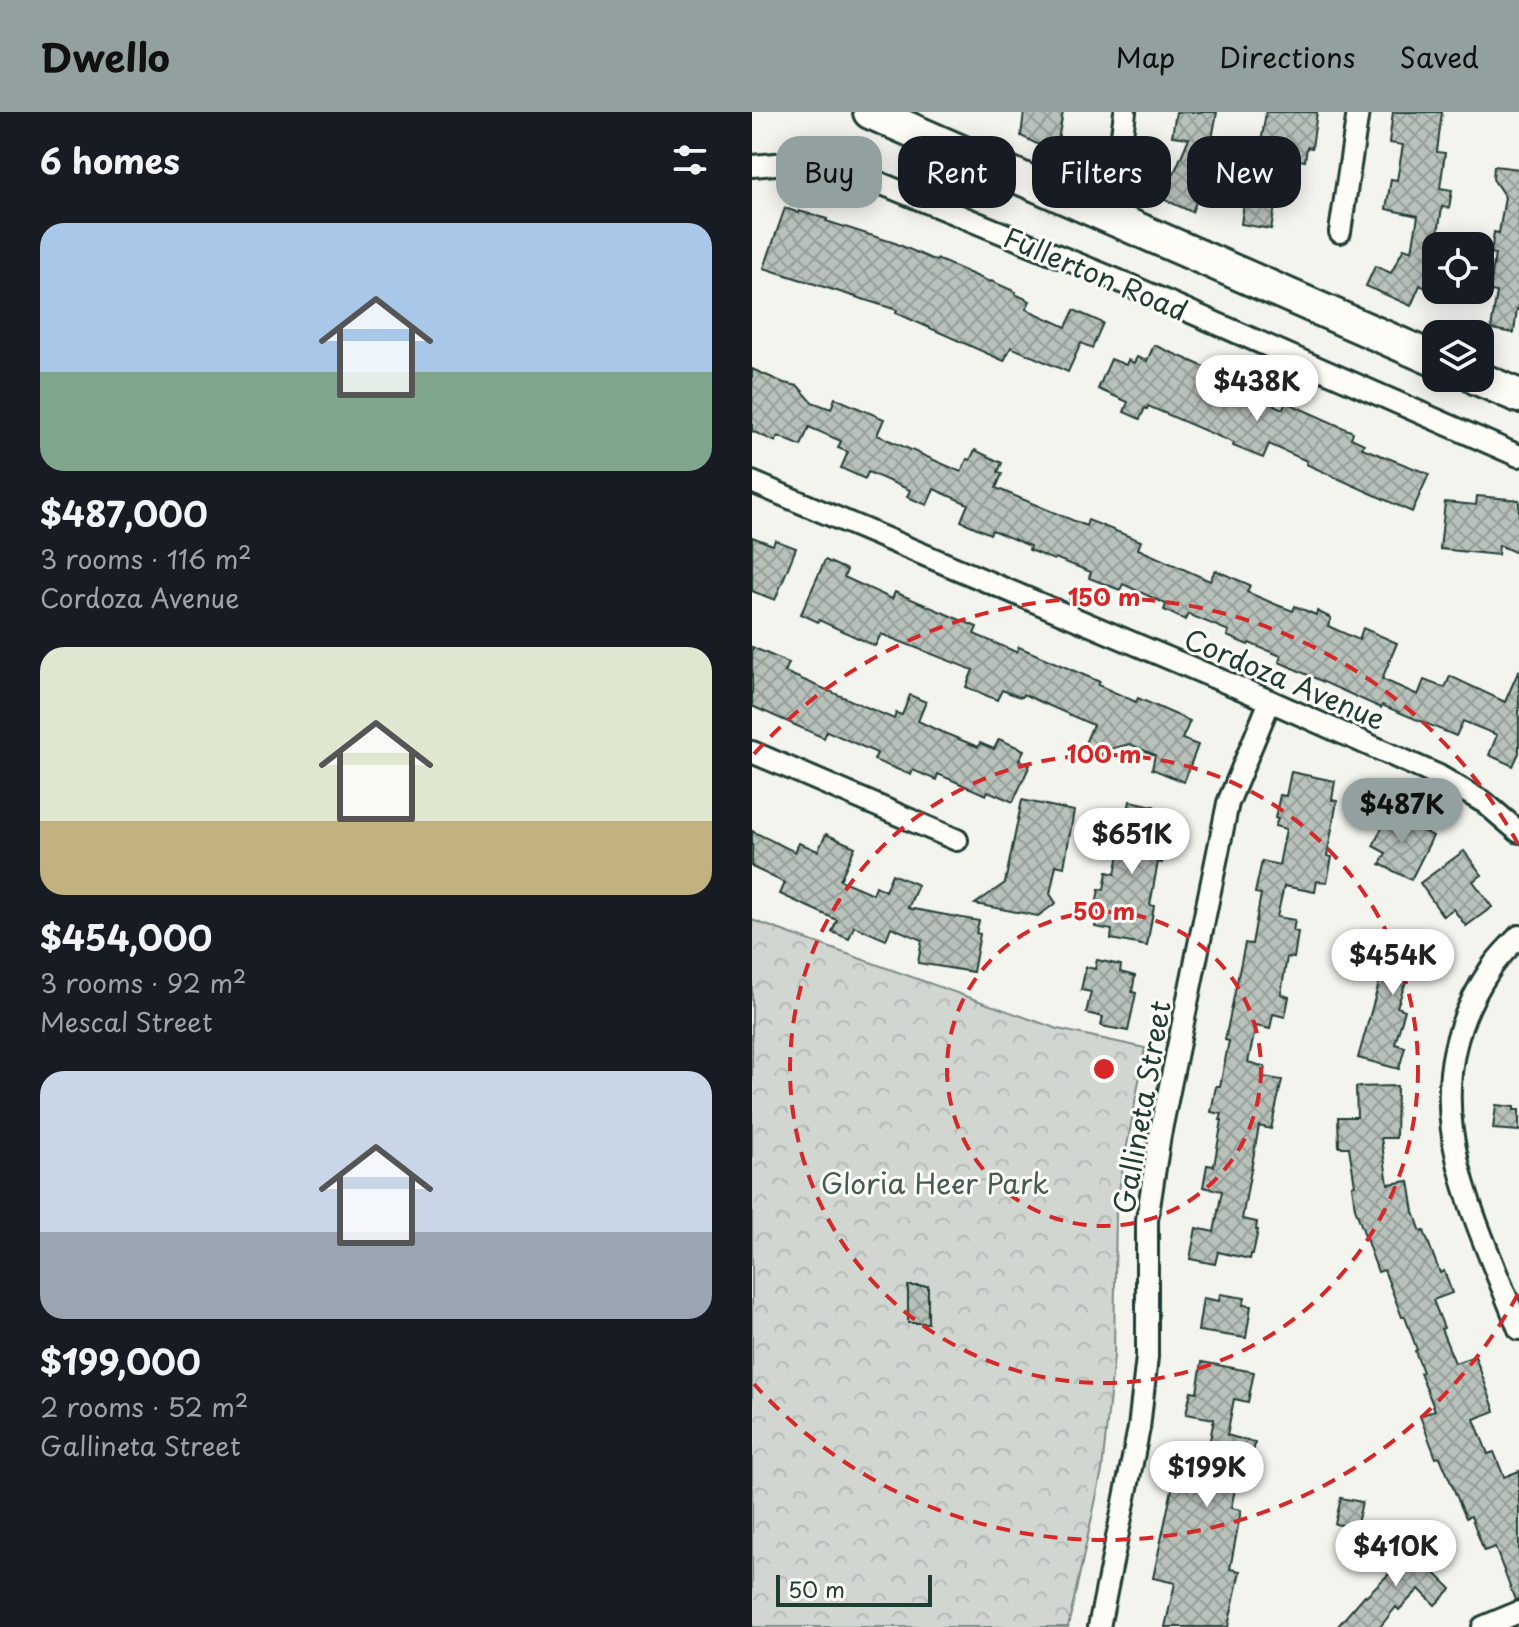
<!DOCTYPE html>
<html lang="en">
<head>
<meta charset="utf-8">
<style>
  body { margin:0; font-family:"Playpen Sans",sans-serif; background:#20242c; color:#f1f3f6; height:100vh; display:flex; flex-direction:column; font-size:30px; white-space:nowrap }
  * { box-sizing:border-box; margin:0 }
  p { font-size:26px; color:#9ea1a6 }
  .icon { flex:none; width:44px; height:44px; fill:none; stroke:currentColor; stroke-width:2; stroke-linecap:round; stroke-linejoin:round }
  .map { position:relative; flex:1; overflow:hidden }
  .panel { display:flex; flex-direction:column; background:#171b24; width:752px }
  .panel>* { flex:none }
  .guide { position:absolute; left:24px; top:24px; width:622px; height:72px; display:flex; gap:16px }
  .controls { position:absolute; left:670px; top:120px; display:grid; gap:16px }
  .controls a { display:grid; place-items:center; width:72px; height:72px; border-radius:16px; background:#171b24; box-shadow:0 4px 20px #0003; font-size:40px }
  .scale { position:absolute; left:24px; bottom:20px; width:156px; box-sizing:border-box; padding-left:8px; border:4px solid #1f3d34; border-top:0; font-size:22px; line-height:28px; white-space:nowrap; color:#1f3d34; -webkit-text-stroke:6px #fdfcf7; paint-order:stroke }
  .price { position:absolute; translate:-50% -68px; padding:0 18px; border-radius:28px; background:#fff; color:#222; font-size:26px; line-height:52px; filter:drop-shadow(0 2px 4px #0008) }
  .price::after { content:''; position:absolute; left:50%; top:48px; width:24px; height:18px; margin-left:-12px; background:inherit; clip-path:polygon(0 0,100% 0,50% 100%) }
  .price.current { background:#92a19f; color:#111 }
  ul { padding:0; list-style:none }
  li { display:grid; align-content:center; gap:16px; height:424px; padding:0 40px }
  li span { display:grid; place-items:center; height:248px; border-radius:24px; color:#555 }
  li>.icon { margin-inline-start:auto }
  span .icon { width:144px; height:144px; fill:#fffc; stroke-width:1 }
  li b { font-size:34px }
  h2 { display:flex; justify-content:space-between; align-items:center; height:96px; padding:0 40px; font-size:34px }
  .pill { padding:0 28px; border-radius:24px; background:#171b24; box-shadow:0 4px 20px #0003; font-size:28px; line-height:72px }
  .pill.current { background:#92a19f; color:#111 }
  header { display:flex; align-items:center; gap:48px; box-sizing:border-box; height:112px; padding:0 40px; background:#92a19f; color:#111 }
  header strong { font-size:38px }
  nav { display:flex; gap:44px; margin-inline-start:auto; font-size:28px }
  main { display:flex; flex:1; min-height:0 }
  .map>svg:first-child { display:block }
  .forest { fill:url(#forest-crowns); stroke:#788a82; stroke-width:2 }
  .building { fill:url(#building-cross-hatch); stroke:#1f3d34; stroke-width:2 }
  .lines { fill:none; stroke-linecap:round; stroke-linejoin:round }
  .minor-casing { stroke:#1f3d34; stroke-width:26 }
  .primary-casing { stroke:#1f3d34; stroke-width:38 }
  .minor { stroke:#fdfcf7; stroke-width:20 }
  .primary { stroke:#fdfcf7; stroke-width:32 }
  .ring { fill:none; stroke:#d62828; stroke-width:4; stroke-dasharray:14 10 }
  .labels { text-anchor:middle; dominant-baseline:central; stroke-width:6; stroke-linejoin:round; paint-order:stroke }
  .street-label { font-size:28px; fill:#1f3d34; stroke:#fdfcf7 }
  .park-label { font-size:28px; fill:#435c53; stroke:#fdfcf7 }
  .centre { fill:#d62828; stroke:#fdfcf7; stroke-width:4 }
  .ring-label { font-size:24px; text-anchor:middle; font-weight:bold; fill:#d62828; stroke:#fdfcf7; stroke-width:6; stroke-linejoin:round; paint-order:stroke }
</style>
</head>
<body>
<header>
<strong>Dwello</strong>
<nav><a>Map</a><a>Directions</a><a>Saved</a></nav>
</header>
<main>
<section class="panel">
<h2>6 homes<svg class="icon" aria-label="filters" viewBox="0 0 24 24"><path d="M4 7h16M4 17h16"/><circle cx="9" cy="7" r="2"/><circle cx="15" cy="17" r="2"/></svg></h2>
<ul>
<li><span style="background:linear-gradient(#a9c7e8 60%,#7fa58c 0)"><svg class="icon" aria-label="home" viewBox="0 0 24 24"><path d="M3 11l9-7 9 7M6 9v11h12V9"/></svg></span><div><b>$487,000</b><p>3 rooms · 116 m²</p><p>Cordoza Avenue</p></div></li>
<li><span style="background:linear-gradient(#dfe7d0 70%,#c2b280 0)"><svg class="icon" aria-label="home" viewBox="0 0 24 24"><path d="M3 11l9-7 9 7M6 9v11h12V9"/></svg></span><div><b>$454,000</b><p>3 rooms · 92 m²</p><p>Mescal Street</p></div></li>
<li><span style="background:linear-gradient(#c9d6e8 65%,#9aa5b1 0)"><svg class="icon" aria-label="home" viewBox="0 0 24 24"><path d="M3 11l9-7 9 7M6 9v11h12V9"/></svg></span><div><b>$199,000</b><p>2 rooms · 52 m²</p><p>Gallineta Street</p></div></li>
</ul>
</section>
<div class="map">
<svg width="767" height="1515" viewBox="0 0 767 1515">
  <defs>
    <pattern id="forest-crowns" width="20" height="18" patternUnits="userSpaceOnUse" patternTransform="scale(2)"><rect width="20" height="18" fill="#d1d6d1"/><path d="M2 6a3 3 0 1 1 6 0M12 15a3 3 0 1 1 6 0" fill="none" stroke="#b3b9b4"/></pattern>
    <pattern id="building-cross-hatch" width="8" height="8" patternUnits="userSpaceOnUse" patternTransform="scale(2)"><rect width="8" height="8" fill="#b9c1bb"/><path d="M0 0l8 8M0 8l8-8" fill="none" stroke="#969e99"/></pattern>
  </defs>
  <rect width="100%" height="100%" fill="#f4f4ef"/>
  <filter id="ink" filterUnits="userSpaceOnUse"><feTurbulence type="fractalNoise" baseFrequency=".0125" numOctaves="2"/><feDisplacementMap in="SourceGraphic" scale="16" xChannelSelector="R" yChannelSelector="G"/><feConvolveMatrix kernelMatrix="1 2 1 2 8 2 1 2 1" color-interpolation-filters="sRGB"/></filter>
  <g filter="url(#ink)">
    <polygon class="forest" points="0,808 306,917 393,936 364,1094 362,1244 350,1359 316,1515 0,1515"/>
    <g class="building">
      <polygon points="272,0 311,0 305,34 285,32 269,24"/>
      <polygon points="424,0 465,0 458,38 467,41 458,65 460,66 453,85 447,83 440,100 395,80 403,60 420,66 437,26 420,24"/>
      <polygon points="514,0 565,0 560,36 555,35 553,49 547,48 539,91 524,89 519,117 489,112 496,62 504,64"/>
      <polygon points="641,0 690,0 685,40 693,41 688,76 700,78 697,96 690,95 684,134 684,170 680,179 668,173 659,194 614,174 623,154 639,161 652,136 660,139 666,104 634,97 639,67 645,68 651,33 637,31"/>
      <polygon points="742,54 767,57 767,197 765,197 762,221 739,217 745,180 738,179 743,142 739,141 742,120 747,121 753,85 741,67"/>
      <polygon points="33,96 47,101 47,99 75,107 74,109 143,131 184,149 185,147 238,170 239,169 264,180 263,182 278,189 274,197 314,215 322,198 351,211 340,236 329,231 316,260 259,235 252,249 144,201 145,198 12,156"/>
      <polygon points="402,233 462,259 460,263 482,273 481,276 531,297 534,290 601,320 599,326 612,332 610,336 677,362 660,400 554,352 555,349 517,332 511,346 481,334 482,331 396,294 395,297 393,296 388,307 372,300 376,290 346,277 359,247 374,253 376,248 382,251 385,245 395,249"/>
      <polygon points="0,257 32,271 46,274 60,290 79,297 83,286 132,307 125,323 209,360 215,347 218,348 223,338 250,351 246,360 250,362 244,376 334,414 336,408 389,429 386,437 458,469 463,458 498,473 495,480 525,493 541,499 543,494 564,503 565,499 579,506 576,514 607,528 611,516 645,531 630,567 666,583 672,568 693,576 698,564 753,590 767,558 767,641 761,654 737,643 745,623 711,609 704,624 630,593 629,596 527,550 529,544 497,531 496,533 475,524 477,519 436,502 433,508 412,498 414,492 371,472 368,478 337,466 339,460 303,446 302,448 277,438 278,434 240,418 238,422 209,409 216,392 182,377 175,393 155,385 158,378 116,360 113,367 89,356 96,340 86,336 89,329 57,315 49,334 26,324 24,330 0,319"/>
      <polygon points="725,384 767,388 767,442 747,433 746,443 688,437 693,390 724,393"/>
      <polygon points="0,425 21,433 23,428 44,436 23,488 0,479"/>
      <polygon points="73,448 95,458 92,465 140,487 143,480 225,515 222,522 264,540 267,535 348,570 346,573 384,590 386,586 438,609 430,627 446,633 432,670 400,657 403,643 378,632 357,637 352,648 330,638 341,613 271,582 270,585 265,584 250,578 245,588 214,575 221,558 129,522 123,534 67,508 66,510 49,502"/>
      <polygon points="0,535 37,551 33,560 142,607 144,601 150,603 158,583 174,590 166,609 185,618 226,635 228,631 242,637 247,627 272,638 267,648 278,653 261,690 236,679 234,683 186,662 184,668 161,658 159,663 122,648 125,641 75,619 72,626 0,594"/>
      <polygon points="539,660 583,669 580,688 585,689 575,744 580,745 575,770 565,769 563,780 532,774 525,805 543,808 541,819 546,820 542,846 535,845 529,882 537,885 533,905 521,902 518,917 504,914 496,950 513,955 511,965 530,968 519,1017 507,1014 490,1107 505,1110 504,1118 506,1118 501,1142 499,1142 498,1147 466,1140 463,1152 438,1147 444,1116 462,1120 470,1079 451,1075 455,1053 462,1054 470,1008 468,1008 470,1002 459,1000 464,974 468,974 477,929 473,928 493,831 500,832 509,782 503,781 510,749 527,753 534,717 523,714 526,707 523,706 528,683 534,684"/>
      <polygon points="270,688 322,699 312,755 304,753 298,782 304,791 286,804 223,792 253,771"/>
      <polygon points="378,689 402,694 400,702 412,704 408,728 414,729 410,751 406,750 398,793 402,794 395,834 359,827 360,818 343,815 346,800 343,799 347,777 352,778 355,760 363,762 370,728 359,725 365,697 376,699"/>
      <polygon points="637,701 681,724 659,768 628,752 634,741 621,734"/>
      <polygon points="0,719 43,740 47,731 66,739 74,722 103,735 88,768 121,782 124,774 133,779 140,762 166,773 156,796 227,809 224,821 228,822 221,860 166,851 170,828 139,815 134,828 102,814 97,827 80,820 85,808 28,782 33,771 0,755"/>
      <polygon points="712,739 730,763 721,769 740,795 714,814 701,797 691,804 668,771"/>
      <polygon points="633,823 659,828 689,838 681,863 659,855 645,895 653,898 643,932 653,935 647,957 606,946 627,871 619,868"/>
      <polygon points="345,848 369,853 368,860 383,864 380,880 384,881 376,919 349,914 351,905 334,901 339,880 329,878 334,855 343,857"/>
      <polygon points="645,974 644,1026 629,1026 636,1072 657,1069 662,1100 669,1120 672,1119 688,1161 692,1159 700,1181 681,1188 692,1216 689,1217 703,1251 723,1244 743,1299 722,1307 736,1342 742,1340 752,1365 767,1359 767,1487 763,1488 743,1435 732,1439 719,1404 714,1406 688,1345 684,1346 668,1304 683,1298 668,1261 671,1260 663,1239 665,1238 653,1205 650,1205 632,1158 626,1160 603,1096 600,1074 603,1073 597,1035 587,1035 586,1005 605,1005 604,975"/>
      <polygon points="744,993 762,995 762,998 767,998 767,1019 741,1017"/>
      <rect x="156" y="1174" width="20" height="37"/>
      <polygon points="468,1182 493,1186 491,1193 499,1194 494,1226 446,1219 451,1186 467,1189"/>
      <polygon points="450,1250 502,1260 496,1290 482,1287 475,1323 503,1331 496,1365 486,1363 479,1396 489,1398 478,1457 488,1459 476,1515 413,1515 423,1471 401,1466 426,1349 443,1351 446,1341 455,1343 462,1307 434,1302 439,1279 445,1280"/>
      <polygon points="589,1386 610,1390 604,1416 583,1412"/>
      <polygon points="647,1426 699,1477 683,1493 667,1477 647,1498 644,1495 628,1515 585,1515 613,1483 614,1484 641,1458 628,1446"/>
    </g>
    <g class="lines">
      <defs>
        <g id="minor">
          <polyline points="370,23 373,0"/>
          <polyline points="0,54 35,51 74,53 113,65 370,170 767,344"/>
          <polyline points="588,120 606,0"/>
          <polyline points="0,370 518,589 687,664 733,691 767,720"/>
          <polyline points="0,640 205,728"/>
          <path d="M767,824C758,834 747,844 739,856C654,981 719,1094 767,1217"/>
          <polyline points="347,1515 387,1316 395,1245 395,1108 408,1023 476,691 518,589"/>
          <polyline points="731,1515 767,1500"/>
        </g>
        <g id="primary">
          <polyline points="118,0 684,248"/>
          <polyline points="725,266 767,284"/>
        </g>
      </defs>
      <use href="#minor" class="minor-casing"/>
      <use href="#primary" class="primary-casing"/>
      <use href="#minor" class="minor"/>
      <use href="#primary" class="primary"/>
    </g>
  </g>
  <g class="ring">
    <circle cx="352" cy="957" r="157"/>
    <circle cx="352" cy="957" r="314"/>
    <path d="M766 1182A471 471 0 0 1 2 1272M2 642A471 471 0 0 1 766 732"/>
  </g>
  <g class="labels">
    <g class="street-label">
      <text transform="translate(344 161) rotate(23)">Fullerton Road</text>
      <text transform="translate(533 566) rotate(23)">Cordoza Avenue</text>
      <text transform="translate(389 995) rotate(-80)">Gallineta Street</text>
    </g>
    <g class="park-label">
      <text x="183" y="1070">Gloria Heer Park</text>
    </g>
  </g>
  <circle cx="352" cy="957" r="12" class="centre"/>
  <g class="ring-label">
    <text x="352" y="494">150 m</text>
    <text x="352" y="651">100 m</text>
    <text x="352" y="808">50 m</text>
  </g>
</svg>
<div class="controls">
<a><svg class="icon" aria-label="locate" viewBox="0 0 24 24"><circle cx="12" cy="12" r="6"/><path d="M12 2v4M12 18v4M2 12h4M18 12h4"/></svg></a>
<a><svg class="icon" aria-label="layers" viewBox="0 0 24 24"><path d="M12 4l9 5-9 5-9-5zM3 14l9 5 9-5"/></svg></a>
</div>
<div class="scale">50 m</div>
<b class="price" style="left:505px;top:311px">$438K</b>
<b class="price current" style="left:650px;top:734px">$487K</b>
<b class="price" style="left:380px;top:764px">$651K</b>
<b class="price" style="left:641px;top:885px">$454K</b>
<b class="price" style="left:455px;top:1397px">$199K</b>
<b class="price" style="left:644px;top:1476px">$410K</b>
<div class="guide">
<a class="pill current">Buy</a>
<a class="pill">Rent</a>
<a class="pill">Filters</a>
<a class="pill">New</a>
</div>
</div>
</main>
</body>
</html>
